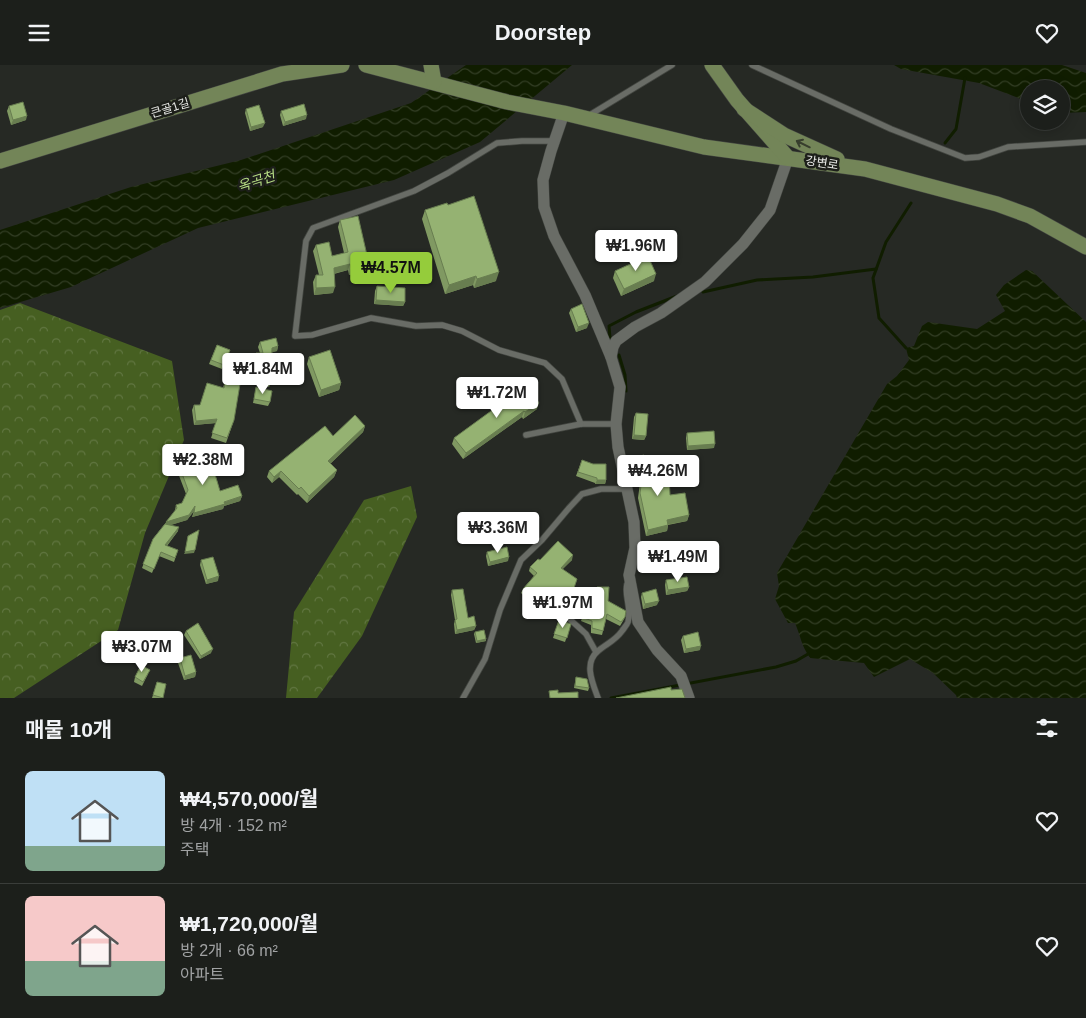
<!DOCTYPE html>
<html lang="ko">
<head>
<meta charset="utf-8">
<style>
  body { margin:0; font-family:Helvetica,"Noto Sans KR",sans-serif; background:#292c28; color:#f1f3f6; height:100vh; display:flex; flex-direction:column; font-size:19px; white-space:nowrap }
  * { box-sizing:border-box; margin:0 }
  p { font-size:16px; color:#a0a2a3 }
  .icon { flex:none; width:28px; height:28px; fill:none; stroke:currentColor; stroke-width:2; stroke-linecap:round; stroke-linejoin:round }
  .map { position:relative; height:633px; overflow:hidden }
  .details { display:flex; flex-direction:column; background:#1c1f1b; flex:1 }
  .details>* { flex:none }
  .fabs { position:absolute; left:1020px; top:15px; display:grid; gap:10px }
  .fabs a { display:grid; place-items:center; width:50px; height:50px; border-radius:50%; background:#1c1f1b; box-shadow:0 2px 12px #0003,0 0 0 1px #3a3d3a; font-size:25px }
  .price { position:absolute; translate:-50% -42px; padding:0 11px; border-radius:5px; background:#fff; color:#222; font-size:16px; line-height:32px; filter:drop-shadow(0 1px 2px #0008) }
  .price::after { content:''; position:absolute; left:50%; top:30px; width:15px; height:11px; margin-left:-8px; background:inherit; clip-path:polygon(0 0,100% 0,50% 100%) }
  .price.selected { background:#95cc3b; color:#111 }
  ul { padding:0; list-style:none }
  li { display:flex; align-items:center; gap:15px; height:125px; padding:0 25px }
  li+li { border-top:1px solid #3a3d3a }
  li span { display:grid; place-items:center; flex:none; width:140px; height:100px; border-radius:8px; color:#555 }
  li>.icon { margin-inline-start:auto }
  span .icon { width:60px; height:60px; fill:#fffc; stroke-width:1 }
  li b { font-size:21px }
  h2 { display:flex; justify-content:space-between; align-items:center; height:60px; padding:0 25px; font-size:21px }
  header { display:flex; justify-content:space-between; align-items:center; height:65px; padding:0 25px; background:#1c1f1b; font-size:22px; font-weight:800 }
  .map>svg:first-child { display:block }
  .forest { fill:url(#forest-crowns) }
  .water { fill:url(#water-waves) }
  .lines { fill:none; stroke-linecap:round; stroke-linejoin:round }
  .stream { stroke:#101d00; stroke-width:3 }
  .lane-casing { stroke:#434641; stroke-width:7 }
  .street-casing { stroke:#434641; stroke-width:12 }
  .secondary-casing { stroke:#434641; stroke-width:16 }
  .lane { stroke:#696c66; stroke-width:5.5 }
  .street { stroke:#696c66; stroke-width:11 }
  .secondary { stroke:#738558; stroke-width:15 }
  .wall { fill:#809962 }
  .shaded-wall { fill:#687d50 }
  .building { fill:#95b272; stroke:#687d50 }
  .oneway { stroke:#373e2d }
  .labels { text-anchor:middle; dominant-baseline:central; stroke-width:5; stroke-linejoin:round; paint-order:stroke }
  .street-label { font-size:12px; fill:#e8e9e6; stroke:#1d1f1a }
  .water-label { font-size:14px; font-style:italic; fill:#b6dd84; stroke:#1d1f1a }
</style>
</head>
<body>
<header><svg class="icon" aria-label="menu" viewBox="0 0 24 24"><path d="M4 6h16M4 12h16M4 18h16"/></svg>Doorstep<svg class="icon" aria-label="heart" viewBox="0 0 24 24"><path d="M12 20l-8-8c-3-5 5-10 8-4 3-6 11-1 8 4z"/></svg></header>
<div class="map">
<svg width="1086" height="633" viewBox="0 0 1086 633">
  <defs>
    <pattern id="forest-crowns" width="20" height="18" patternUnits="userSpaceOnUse" patternTransform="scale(1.25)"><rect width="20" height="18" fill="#465f21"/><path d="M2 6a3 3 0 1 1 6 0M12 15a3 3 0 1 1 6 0" fill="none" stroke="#617641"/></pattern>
    <pattern id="water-waves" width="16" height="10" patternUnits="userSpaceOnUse" patternTransform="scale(1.25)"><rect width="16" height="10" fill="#101d00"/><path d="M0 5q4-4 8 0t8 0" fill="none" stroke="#333e25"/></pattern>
  </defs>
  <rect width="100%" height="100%" fill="#262924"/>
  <g class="forest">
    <polygon points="20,238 172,296 184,375 145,468 118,565 14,633 0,633 0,245"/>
    <polygon points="411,421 417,452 362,571 317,633 286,633 294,547 364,435"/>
  </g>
  <g class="water">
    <polygon points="466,0 572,0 480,77 394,115 198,163 71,222 0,243 0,165 131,122 241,95 411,38"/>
    <polygon points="894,0 1062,0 1086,8 1086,47 1061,48 1061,24 1029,24 1029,37 979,18 901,4"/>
    <path d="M1026,205L1032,206L1086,257V633H957L956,630L933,608L910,594L874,612L864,598L810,593C801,580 801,572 795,558H788L775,534L779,521L777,508L887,319L897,311L909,295L906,283L914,281L922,261L928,257L977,264L1005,246L996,230L1004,220Z"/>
  </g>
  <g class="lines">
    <g class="stream">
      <polyline points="945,78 956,64 965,13"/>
      <polyline points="703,227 757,215 813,212 876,204"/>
      <polyline points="610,273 609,261 636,247 677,231"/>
      <polyline points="906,283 879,253 873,213 886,177 911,138"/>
      <polyline points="619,290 625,310 626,326"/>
      <polyline points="611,633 776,602 796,596 808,589"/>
    </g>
    <defs>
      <g id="lane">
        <polyline points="752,0 891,64 965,93 979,92 1008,82 1086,77"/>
        <polyline points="588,51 672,0"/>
        <polyline points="554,76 522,76 497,78 448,108 414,126 313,163 306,176 295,271 312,270 371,253 416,261 442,260 462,266 499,285 545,298 562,314 581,359 616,359"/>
        <polyline points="526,370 581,359"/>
        <polyline points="564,549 586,569 596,587"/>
        <polyline points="463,633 485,594 500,545 521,495 542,475 569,443 582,429 601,424 628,424"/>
        <path d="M598,633C593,619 583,598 598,586C606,579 615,576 622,566C624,563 627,560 628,557C632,542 624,532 627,519"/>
      </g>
      <g id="street">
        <polyline points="564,48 551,86 543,115 544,142 554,171 585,230 611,292 620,322 616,359 618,382 634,457 635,483 629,510 638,557 657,585 681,611 689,633"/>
        <polyline points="611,292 613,282 616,276 635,262 661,248 705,217 743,179 770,145 788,93"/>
      </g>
      <g id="secondary">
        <polyline points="366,0 507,37 564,48 704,82 865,104 997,139 1030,151 1086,182"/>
        <polyline points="431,0 434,17"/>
        <polyline points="712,0 737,35 788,93"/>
        <polyline points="744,44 784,70 837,94"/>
        <polyline points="0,96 282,9 342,0"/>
      </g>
    </defs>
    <use href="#lane" class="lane-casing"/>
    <use href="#street" class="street-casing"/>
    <use href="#secondary" class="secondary-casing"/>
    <use href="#lane" class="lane"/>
    <use href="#street" class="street"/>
    <use href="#secondary" class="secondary"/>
  </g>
  <g class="wall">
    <polygon points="9,41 26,55 11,60 7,46"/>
    <polygon points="246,44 263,62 250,66 245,48"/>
    <polygon points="281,46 306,54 283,61 280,50"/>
    <polygon points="448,140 496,216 474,223 473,220 445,229 422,154 425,145"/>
    <polygon points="340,155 367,205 349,210 348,205 334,209 333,228 314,230 313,217 316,210 319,210 313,186 316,180 332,191 344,188 338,162"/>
    <polygon points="615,206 654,216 621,231 613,213"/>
    <polygon points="377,221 405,237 403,241 374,239 375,226"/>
    <polygon points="571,244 587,263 576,267 569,248"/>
    <polygon points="260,277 278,281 277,286 271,287 271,318 269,322 254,315 254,293 256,288 260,288 258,282"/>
    <polygon points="217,280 230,285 222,304 209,299"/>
    <polygon points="309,292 341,318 339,325 319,332 307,299"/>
    <polygon points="225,316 234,355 226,378 211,373 216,358 194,360 192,345 194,340 200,340 223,323"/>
    <polygon points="256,322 270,337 268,341 253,338"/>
    <polygon points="512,329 537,344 523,354 522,352 463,394 452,379 454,373 511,332"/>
    <polygon points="636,348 646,371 644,375 632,374 634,352"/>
    <polygon points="365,361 363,367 330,399 337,405 334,412 307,438 298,429 297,430 279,412 272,418 267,412 269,406 333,371"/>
    <polygon points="687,368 714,383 687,385 686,373"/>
    <polygon points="632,393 650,413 670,430 689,450 687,456 668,460 667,466 646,471 638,433 640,418 635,420 630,398"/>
    <polygon points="582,395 606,415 605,419 595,419 595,418 576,411"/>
    <polygon points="180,403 219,404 218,409 215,409 220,426 242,431 240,436 224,441 223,444 192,452 194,446 187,455 170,460 178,466 167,481 178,485 174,497 159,491 152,508 142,503 153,474 175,446 175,445 176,440 182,438 186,429 178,408"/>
    <polygon points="487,487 508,496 488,501 486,491"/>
    <polygon points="201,495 218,516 206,519 200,500"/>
    <polygon points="540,495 572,495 562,504 577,514 569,536 568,536 557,552 537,539 535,541 521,528 523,524 534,511 529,506 530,502"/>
    <polygon points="666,515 689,522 687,526 666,530 665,520"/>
    <polygon points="597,522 608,536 625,552 623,556 620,561 606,554 602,570 591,568 591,560 581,556 586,541 594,545 595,526"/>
    <polygon points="452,525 468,553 476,561 474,565 455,569 454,559 455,555 451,530"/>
    <polygon points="642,528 657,540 643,544 641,532"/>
    <polygon points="559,555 571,559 565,577 553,573"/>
    <polygon points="186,566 211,588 200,594 184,570"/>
    <polygon points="475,567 486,576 476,578 474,569"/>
    <polygon points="683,571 700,585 684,588 681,575"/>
    <polygon points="180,593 196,607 195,612 184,615 178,598"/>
    <polygon points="148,609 142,621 134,617 135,612"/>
    <polygon points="576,612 589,623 588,626 574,623"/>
    <polygon points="157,617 162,633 152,633"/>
  </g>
  <g class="shaded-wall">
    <polygon points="307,50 306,54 283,61 285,57"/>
    <polygon points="27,51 26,55 11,60 13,55"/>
    <polygon points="265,58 263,62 250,66 251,62"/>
    <polygon points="350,199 348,205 332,209 334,203"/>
    <polygon points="369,199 367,205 349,210 351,203"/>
    <polygon points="499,207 496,216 474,223 477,214"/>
    <polygon points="656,209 654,216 621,231 624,224"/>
    <polygon points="476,211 473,220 445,229 449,220"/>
    <polygon points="335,222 333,228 314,230 316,223"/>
    <polygon points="376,235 405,237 403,241 374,239"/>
    <polygon points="589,258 587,263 576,267 578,262"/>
    <polygon points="278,281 277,286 270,288 272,283"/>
    <polygon points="341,318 339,325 319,332 321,325"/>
    <polygon points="539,338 537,344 523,354 525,347"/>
    <polygon points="524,346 522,352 463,394 466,388"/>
    <polygon points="217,354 216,358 194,360 196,356"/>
    <polygon points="365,361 363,367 326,403 328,396"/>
    <polygon points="634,370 646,371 644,375 632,374"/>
    <polygon points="715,379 714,383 687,385 688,381"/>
    <polygon points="219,404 218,409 212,410 214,406"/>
    <polygon points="337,405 334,412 307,438 309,431"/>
    <polygon points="281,406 279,412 272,418 274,412"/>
    <polygon points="642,413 640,418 635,420 637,414"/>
    <polygon points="597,415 606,415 605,419 595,419"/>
    <polygon points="242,431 240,436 224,441 223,444 192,452 194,448"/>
    <polygon points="195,441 194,446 187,455 165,462 166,457"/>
    <polygon points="689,450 687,456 665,460 667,455"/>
    <polygon points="668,460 667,466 646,471 648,465"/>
    <polygon points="179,462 178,466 164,484 165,480"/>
    <polygon points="195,485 194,488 184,489 185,487"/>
    <polygon points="573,490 572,495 559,508 561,503"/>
    <polygon points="509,492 508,496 488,501 490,497"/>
    <polygon points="219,511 218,516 206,519 207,515"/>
    <polygon points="689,522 687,526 666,530 668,525"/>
    <polygon points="569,531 568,536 557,552 559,548"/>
    <polygon points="659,536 657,540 643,544 645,539"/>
    <polygon points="476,561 474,565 455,569 457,565"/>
    <polygon points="486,574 486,576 476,578 477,576"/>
    <polygon points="701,581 700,585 684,588 686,584"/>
    <polygon points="213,584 211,588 200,594 201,591"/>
    <polygon points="196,607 195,612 184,615 185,611"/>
  </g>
  <g class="building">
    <polygon points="23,37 27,51 13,55 9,41"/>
    <polygon points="304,39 307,50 285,57 281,46"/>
    <polygon points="259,40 265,58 251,62 246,44"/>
    <polygon points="474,131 499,207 477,214 476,211 449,220 425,145 447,138 448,140"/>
    <polygon points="358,151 369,199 351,203 350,199 334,203 335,222 316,223 316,210 323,210 316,180 329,177 332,191 348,187 340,155"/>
    <polygon points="648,191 656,209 624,224 615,206"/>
    <polygon points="377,221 405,223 405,237 376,235"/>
    <polygon points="582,239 589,258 578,262 571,244"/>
    <polygon points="276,273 278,281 272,283 271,318 255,311 256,288 263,288 260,277"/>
    <polygon points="217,280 230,285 224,300 211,295"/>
    <polygon points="330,285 341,318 321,325 309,292"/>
    <polygon points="225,316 240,319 234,355 227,373 212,368 217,354 196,356 194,340 200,340 207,318 224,323"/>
    <polygon points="526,319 539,338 525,347 524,346 466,388 454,373 513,330 512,329"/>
    <polygon points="256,322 272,326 270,337 254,334"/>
    <polygon points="636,348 648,349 646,371 634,370"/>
    <polygon points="355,350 365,361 328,396 337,405 309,431 301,422 299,424 281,406 274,412 269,406 325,361 333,371"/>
    <polygon points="714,366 715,379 688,381 687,368"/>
    <polygon points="213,384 219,404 214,406 220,426 238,420 242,431 224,437 225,439 194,448 195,441 189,450 166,457 177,443 176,440 182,438 188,425 180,403 197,388"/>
    <polygon points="644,390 650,413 669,411 670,430 685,428 689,450 667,455 668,460 648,465 640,428 642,413 637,414 632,393"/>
    <polygon points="582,395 593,399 606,399 606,415 597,415 597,413 578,407"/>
    <polygon points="165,459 179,462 165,480 178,485 175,493 161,487 154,504 143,499 153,474"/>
    <polygon points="199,465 195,485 185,487 188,471"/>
    <polygon points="558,476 573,490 561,503 577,514 571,532 569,531 559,548 538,534 536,536 523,524 537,508 530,502 538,494 540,495"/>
    <polygon points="507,482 509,492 490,497 487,487"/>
    <polygon points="213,492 219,511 207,515 201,495"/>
    <polygon points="687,512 689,522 668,525 666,515"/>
    <polygon points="597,522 609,522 608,536 626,546 625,552 621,557 607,549 603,566 592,563 592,556 582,552 586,541 595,545"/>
    <polygon points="463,524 468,553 474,551 476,561 457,565 455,555 457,554 452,525"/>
    <polygon points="656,524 659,536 645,539 642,528"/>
    <polygon points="559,555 571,559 567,573 554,569"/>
    <polygon points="198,558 213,584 201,591 186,566"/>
    <polygon points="484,565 486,574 477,576 475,567"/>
    <polygon points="698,567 701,581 686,584 683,571"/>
    <polygon points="191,590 196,607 185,611 180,593"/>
    <polygon points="141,600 150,605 143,617 135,612"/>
    <polygon points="576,612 587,614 589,623 575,621"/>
    <polygon points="157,617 166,619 163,633 153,630"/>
    <polygon points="671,622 671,625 682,624 685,633 616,633"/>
    <polygon points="558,625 558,628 578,627 578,633 550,633 549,626"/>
  </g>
  <defs><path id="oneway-shaft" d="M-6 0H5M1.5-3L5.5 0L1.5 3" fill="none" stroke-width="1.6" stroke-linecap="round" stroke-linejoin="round" transform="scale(1.25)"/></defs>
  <use class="oneway" href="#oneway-shaft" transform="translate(803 79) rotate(-154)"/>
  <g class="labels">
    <g class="street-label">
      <text transform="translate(170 43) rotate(-17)">큰골1길</text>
      <text transform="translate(822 98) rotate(9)">강변로</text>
    </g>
    <g class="water-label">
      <text transform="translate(256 116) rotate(-18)">옥곡천</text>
    </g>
  </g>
</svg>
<div class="fabs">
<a><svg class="icon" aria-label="layers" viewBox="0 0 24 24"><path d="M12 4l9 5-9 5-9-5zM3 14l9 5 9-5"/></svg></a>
</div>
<b class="price" style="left:636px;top:207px">₩1.96M</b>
<b class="price selected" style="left:391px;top:229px">₩4.57M</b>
<b class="price" style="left:263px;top:330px">₩1.84M</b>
<b class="price" style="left:497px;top:354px">₩1.72M</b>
<b class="price" style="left:203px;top:421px">₩2.38M</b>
<b class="price" style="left:658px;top:432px">₩4.26M</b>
<b class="price" style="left:498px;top:489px">₩3.36M</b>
<b class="price" style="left:678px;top:518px">₩1.49M</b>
<b class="price" style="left:563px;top:564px">₩1.97M</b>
<b class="price" style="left:142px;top:608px">₩3.07M</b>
</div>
<section class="details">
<h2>매물 10개<svg class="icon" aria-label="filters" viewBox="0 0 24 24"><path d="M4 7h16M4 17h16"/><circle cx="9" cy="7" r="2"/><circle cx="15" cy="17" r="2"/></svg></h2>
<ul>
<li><span style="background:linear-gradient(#bfe0f5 75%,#7fa58c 0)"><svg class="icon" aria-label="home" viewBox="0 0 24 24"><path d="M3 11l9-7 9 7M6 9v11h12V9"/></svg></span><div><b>₩4,570,000/월</b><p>방 4개 · 152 m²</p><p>주택</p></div><svg class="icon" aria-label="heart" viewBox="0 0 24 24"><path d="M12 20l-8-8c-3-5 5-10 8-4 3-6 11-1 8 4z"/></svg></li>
<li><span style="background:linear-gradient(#f6c9c9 65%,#7fa58c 0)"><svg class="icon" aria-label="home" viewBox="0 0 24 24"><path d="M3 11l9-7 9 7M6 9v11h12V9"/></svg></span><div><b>₩1,720,000/월</b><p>방 2개 · 66 m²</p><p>아파트</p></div><svg class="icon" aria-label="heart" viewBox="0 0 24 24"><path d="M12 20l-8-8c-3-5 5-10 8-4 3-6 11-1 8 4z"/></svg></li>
</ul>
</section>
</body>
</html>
